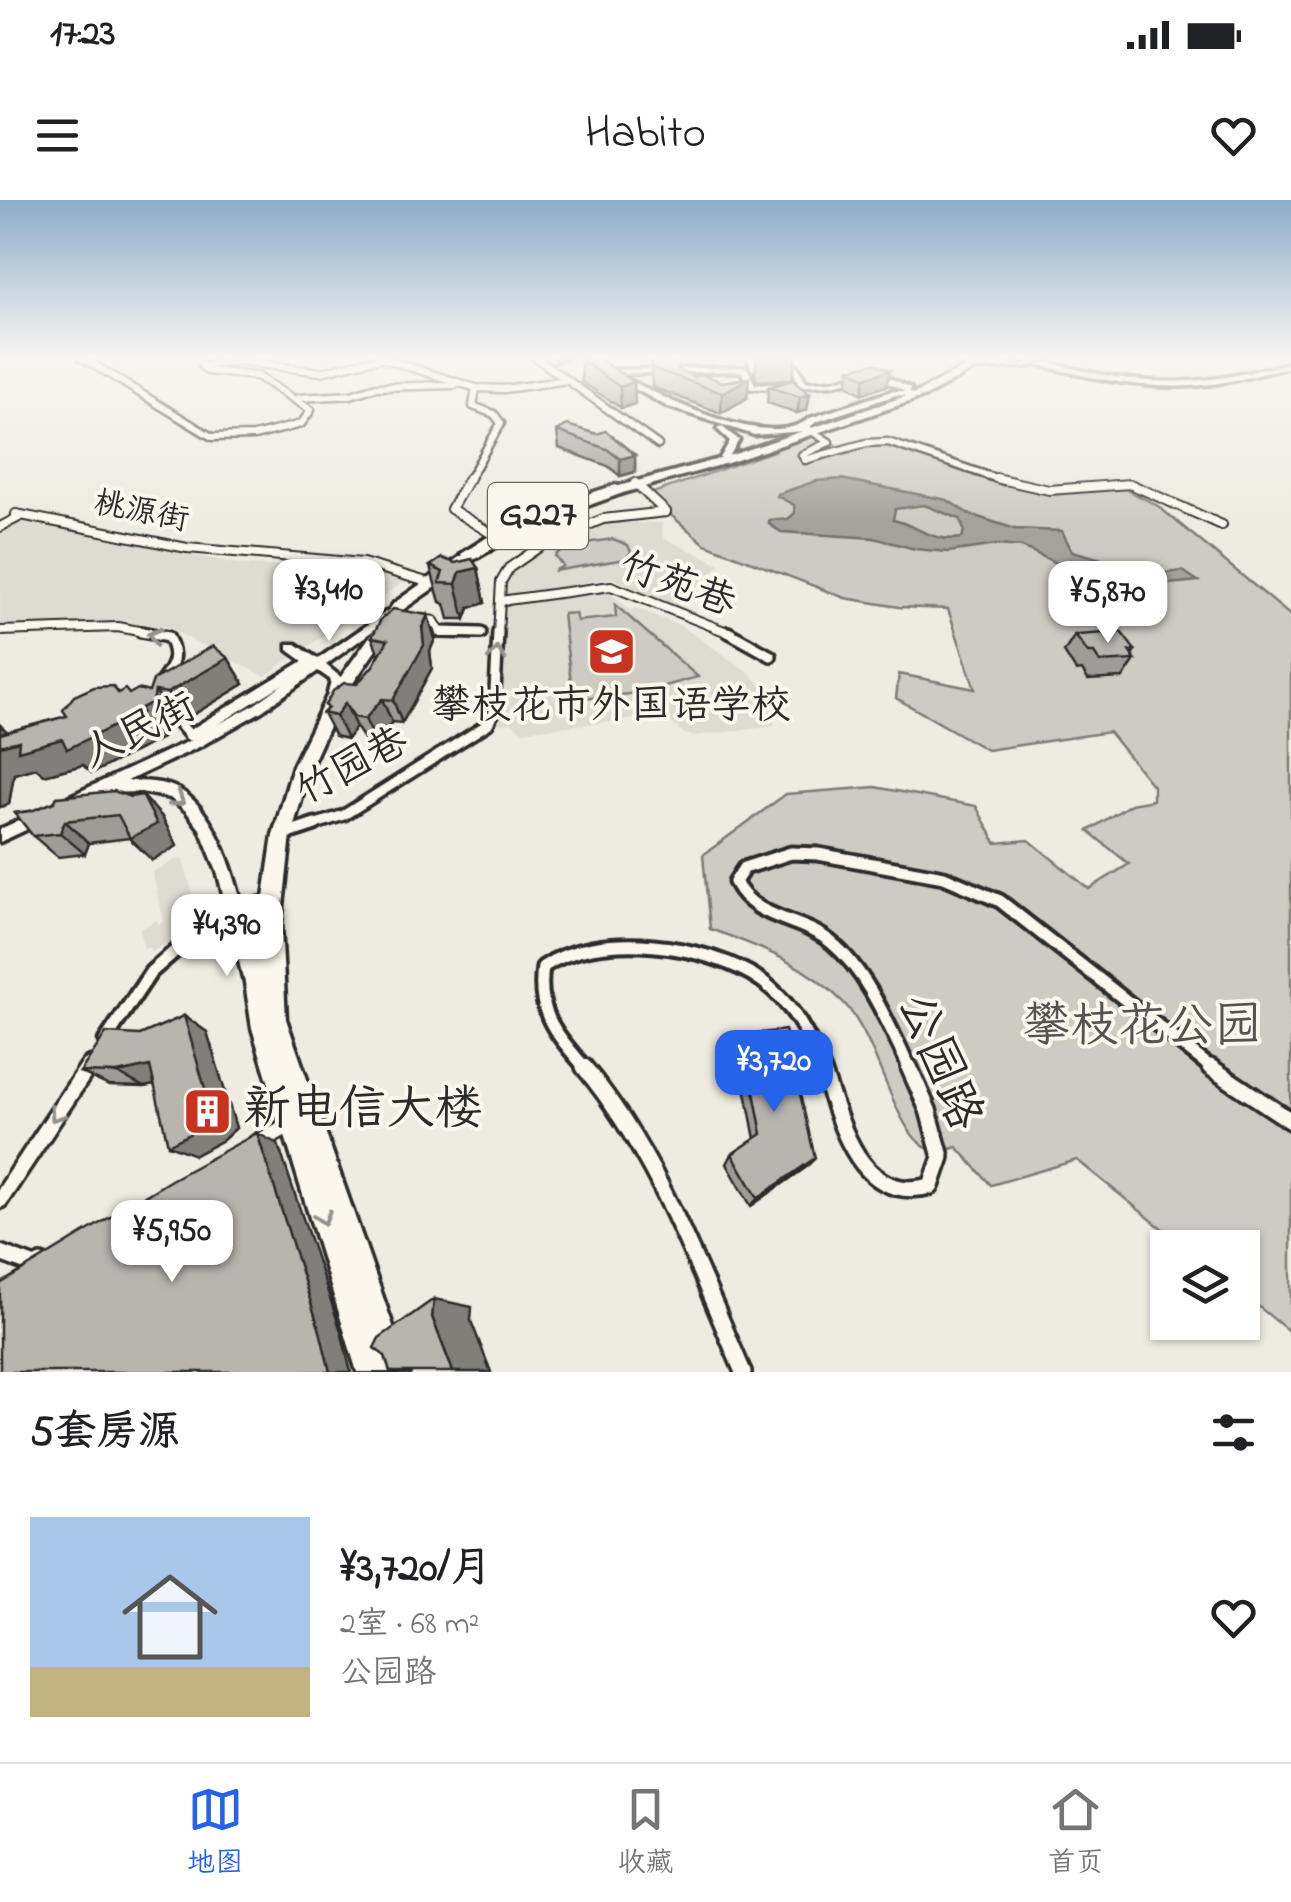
<!DOCTYPE html>
<html lang="zh">
<head>
<meta charset="utf-8">
<style>
  body { margin:0; font-family:"Indie Flower","LXGW WenKai TC",sans-serif; background:#f2f2f2; color:#202124; height:100vh; display:flex; flex-direction:column; font-size:38px; white-space:nowrap }
  * { box-sizing:border-box; margin:0 }
  p { font-size:32px; color:#757577 }
  .icon { flex:none; width:55px; height:55px; fill:none; stroke:currentColor; stroke-width:2; stroke-linecap:round; stroke-linejoin:round }
  .map { position:relative; height:1172px; overflow:hidden }
  .side { display:flex; flex-direction:column; background:#fff; flex:1 }
  .side>* { flex:none }
  .buttons { position:absolute; left:1150px; top:1030px; display:grid; gap:20px }
  .buttons a { display:grid; place-items:center; width:110px; height:110px; border-radius:0px; background:#fff; box-shadow:0 2px 8px #0004; font-size:50px }
  .price { position:absolute; translate:-50% -85px; padding:0 22px; border-radius:20px; background:#fff; color:#222; font-size:32px; line-height:65px; filter:drop-shadow(0 2px 5px #0008) }
  .price::after { content:''; position:absolute; left:50%; top:60px; width:30px; height:22px; margin-left:-15px; background:inherit; clip-path:polygon(0 0,100% 0,50% 100%) }
  .price.selected { background:#2563eb; color:#fff }
  ul { padding:0; list-style:none }
  li { display:flex; align-items:center; gap:30px; height:250px; padding:0 30px }
  li span { display:grid; place-items:center; flex:none; width:280px; height:200px; border-radius:0px; color:#555 }
  li>.icon { margin-inline-start:auto }
  span .icon { width:120px; height:120px; fill:#fffc; stroke-width:1 }
  li b { font-size:42px }
  h2 { display:flex; justify-content:space-between; align-items:center; height:120px; padding:0 30px; font-size:42px }
  .status { display:flex; justify-content:space-between; align-items:center; height:70px; padding:0 50px; background:#fff; direction:ltr }
  .status svg { height:28px; fill:currentColor }
  header { display:flex; justify-content:space-between; align-items:center; height:130px; padding:0 30px; background:#fff; font-size:45px; font-weight:600 }
  .tab-bar { display:flex; justify-content:space-around; align-items:center; height:140px; border-top:2px solid #e0e0e0; background:#fff; font-size:28px; color:#757577 }
  .tab-bar a { display:grid; justify-items:center; gap:5px }
  .tab-bar .selected { color:#2563eb }
  .map>svg:first-child { display:block }
  .built { fill:#dedbd1 }
  .green { fill:#cecbc2; stroke:#7c7b76; stroke-width:2.5 }
  .water { fill:#a4a29a; stroke:#74726e; stroke-width:2.5; fill-rule:evenodd }
  .lines { fill:none; stroke-linecap:round; stroke-linejoin:round }
  .street-far4-casing { stroke:#2b2b2b; stroke-width:11 }
  .street-far3-casing { stroke:#2b2b2b; stroke-width:12 }
  .street-far2-casing { stroke:#2b2b2b; stroke-width:16 }
  .street-far1-casing { stroke:#2b2b2b; stroke-width:19 }
  .street-casing { stroke:#2b2b2b; stroke-width:22 }
  .secondary-casing { stroke:#2b2b2b; stroke-width:7 }
  .primary-casing { stroke:#2b2b2b; stroke-width:7 }
  .highway-casing { stroke:#2b2b2b; stroke-width:7 }
  .street-far4 { stroke:#fbf7ec; stroke-width:6 }
  .street-far3 { stroke:#fbf7ec; stroke-width:8 }
  .street-far2 { stroke:#fbf7ec; stroke-width:9 }
  .street-far1 { stroke:#fbf7ec; stroke-width:11 }
  .street { stroke:#fbf7ec; stroke-width:15 }
  .secondary { fill:#fbf7ec; fill-rule:evenodd }
  .primary { fill:#fbf7ec; fill-rule:evenodd }
  .highway { fill:#fbf7ec; fill-rule:evenodd }
  .wall { fill:#9e9c96; stroke:#2b2b2b; stroke-width:2.5 }
  .shaded-wall { fill:#817f7a; stroke:#2b2b2b; stroke-width:2.5 }
  .building { fill:#b8b5ae; stroke:#2b2b2b; stroke-width:2.5 }
  .oneway { stroke:#93918c }
  .labels { text-anchor:middle; dominant-baseline:central; stroke-width:8; stroke-linejoin:round; paint-order:stroke }
  .far-street-label { font-size:32px; fill:#2b2b2b; stroke:#fbf7ec }
  .shield { fill:#fbf7ec; stroke:#696865; stroke-width:2.5 }
  .shield-label { font-size:38px; font-weight:bold; fill:#2b2b2b }
  .street-label { font-size:40px; fill:#2b2b2b; stroke:#fbf7ec }
  .poi-label { font-size:40px; fill:#2b2b2b; stroke:#fbf7ec }
  .near-park-label { font-size:48px; fill:#545351; stroke:#fbf7ec }
  .near-street-label { font-size:48px; fill:#2b2b2b; stroke:#fbf7ec }
  .near-poi-label { font-size:48px; fill:#2b2b2b; stroke:#fbf7ec; text-anchor:start }
</style>
</head>
<body>
<div class="status"><b>17:23</b><svg viewBox="0 0 49 12"><path d="M0 12V9h3v3zM5 12V6h3v6zM10 12V3h3v9zM15 12V0h3v12zM26 1h20v11H26zM47 4h2v5h-2z"/></svg></div>
<header><svg class="icon" aria-label="menu" viewBox="0 0 24 24"><path d="M4 6h16M4 12h16M4 18h16"/></svg>Habito<svg class="icon" aria-label="heart" viewBox="0 0 24 24"><path d="M12 20l-8-8c-3-5 5-10 8-4 3-6 11-1 8 4z"/></svg></header>
<div class="map">
<svg width="1291" height="1172" viewBox="0 0 1291 1172">
  <rect width="100%" height="100%" fill="#eeebe0"/>
  <filter id="ink" filterUnits="userSpaceOnUse"><feTurbulence type="fractalNoise" baseFrequency=".01" numOctaves="2"/><feDisplacementMap in="SourceGraphic" scale="20" xChannelSelector="R" yChannelSelector="G"/><feConvolveMatrix kernelMatrix="1 2 1 2 8 2 1 2 1" color-interpolation-filters="sRGB"/></filter>
  <g filter="url(#ink)">
    <g class="built">
      <polygon points="16,321 243,365 375,369 404,382 265,476 164,426 0,424 0,334"/>
      <polygon points="602,323 662,323 663,338 720,364 676,407 613,378 505,396 506,383 527,357 562,338"/>
      <polygon points="598,391 610,393 630,411 635,408 681,426 750,473 764,489 775,526 693,536 683,533 664,516 522,531 512,523 500,524 504,404 570,395 596,396"/>
      <polygon points="182,657 202,726 151,752 150,747 144,748 140,729 157,720 158,725 164,722 152,672"/>
    </g>
    <g class="green">
      <path d="M812,229L843,250L877,242L1038,289L1114,283L1158,306L1291,416V1133L1243,1094L1242,1048L1185,1047L1077,960L991,985L957,947C944,951 932,954 921,944C892,921 877,839 844,803C807,765 759,746 710,729L703,655L786,594L875,587L976,606L996,643L1029,640L1089,689L1129,664L1088,631L1131,604L1153,600V586L1109,532L987,550L896,498L899,474L975,489L948,409L899,407L845,398L705,344L647,295L774,251Z"/>
      <polygon points="613,339 628,345 631,352 625,359 554,371 563,366 555,356 565,346"/>
      <polygon points="615,405 621,410 698,477 639,493 573,500 563,414 575,413 577,421 616,417"/>
    </g>
    <path class="water" d="M841,279L947,300L969,314L1015,329L1062,331L1072,351L1156,374L1183,371L1198,381L1139,387L1078,373L1022,347L997,345L948,352L915,349L874,338L781,332L769,324V320L788,319L795,313L794,305L777,296L778,294L816,281ZM924,305L960,319L964,330L962,338C931,343 918,325 893,320L895,309Z"/>
    <g class="lines">
      <defs>
        <g id="street-far4">
          <polyline points="81,157 212,237 254,236 301,224 311,210 257,176 207,171 202,166 238,161 321,172 383,157"/>
          <polyline points="535,157 658,245"/>
          <polyline points="381,158 476,188 504,189 568,180"/>
          <polyline points="298,198 351,195 376,187 455,185"/>
          <polyline points="807,228 829,242 802,255 805,260 866,243 888,242 1004,281"/>
          <polyline points="468,281 501,223 494,214 473,206 476,188"/>
        </g>
        <g id="street-far3">
          <polyline points="469,278 451,309 492,334"/>
          <polyline points="996,278 1049,290 1130,284 1222,325"/>
          <polyline points="635,283 666,312"/>
          <polyline points="16,314 187,348 363,363 427,382"/>
          <polyline points="0,327 21,316"/>
          <polyline points="500,401 611,386 732,434"/>
          <polyline points="416,418 434,421 441,433 481,433"/>
          <polyline points="0,431 118,427 154,434"/>
          <polyline points="498,434 501,382 509,368 545,343 603,319 666,312"/>
        </g>
        <g id="street-far2">
          <path d="M141,432L168,437C179,456 173,466 161,482"/>
          <polyline points="440,432 481,433"/>
          <polyline points="728,432 771,456"/>
          <polyline points="179,523 190,536"/>
          <polyline points="307,627 344,615 488,524 494,512 498,432"/>
        </g>
        <g id="street-far1">
          <polyline points="282,635 315,624"/>
          <polyline points="105,841 151,772 175,751 237,720"/>
          <polyline points="86,869 90,863"/>
          <path d="M586,869C557,834 536,815 543,767C597,729 710,744 762,781C792,803 810,836 822,869"/>
          <path d="M910,869C890,828 868,773 832,743C801,717 755,721 735,682L744,668L791,653L818,654L944,677L1000,701L1213,869"/>
        </g>
        <g id="street">
          <path d="M584,867C658,956 697,1066 743,1172"/>
          <path d="M821,867C841,920 857,1005 931,986L941,957L928,910L909,867"/>
          <polyline points="1210,867 1291,921"/>
          <polyline points="257,943 293,923"/>
          <polyline points="0,1000 88,867"/>
          <polyline points="0,1053 35,1066 41,1063"/>
        </g>
        <g id="secondary">
          <polygon points="747,157 755,157 758,170 752,170"/>
          <path d="M797,165L806,182L833,181L872,170L911,188L910,192L913,194L909,196L896,195L816,222L805,231L754,235L668,207L617,179L624,177C665,199 769,252 810,218L892,191H905L871,175L833,185L752,189L748,187L741,171L612,174L608,172L612,170L744,167L748,169L755,185L798,182L792,169L775,170L771,168L775,166Z"/>
          <polygon points="721,226 739,240 727,260 724,261 720,258 730,241 717,229"/>
          <polygon points="616,285 621,288 619,290 528,319 470,356 462,356 461,354 522,315"/>
          <polygon points="571,308 579,310 506,343 497,341"/>
          <path d="M393,407L399,411L397,413L326,465L343,479L337,500H329L327,497L331,480L318,471L262,511L201,546L127,581C145,581 165,581 180,590C229,619 246,721 257,772L255,778L249,780L243,778L218,674L200,629L186,611L170,598L141,592L102,593L73,607L68,605L66,601L68,597L193,539L187,534L188,531L303,461L288,450V444H296L318,459ZM283,484L254,505L217,525Z"/>
          <polygon points="40,611 45,613 47,617 45,621 0,642 0,629"/>
        </g>
        <path id="primary" d="M1015,157H1028C1082,171 1135,185 1191,181C1225,179 1258,170 1291,163V167C1258,175 1225,184 1191,186C1138,189 1087,177 1036,164L1032,166L977,169L973,167L977,165L1028,162Z"/>
        <polygon id="highway" points="984,157 996,157 926,196 731,262 623,293 534,325 475,359 404,409 340,502 311,566 291,635 281,724 286,819 409,1172 357,1172 252,828 244,776 251,705 254,699 264,697 273,635 293,566 327,496 394,403 465,353 526,319 615,287 723,258 918,192"/>
      </defs>
      <use href="#street-far4" class="street-far4-casing"/>
      <use href="#street-far3" class="street-far3-casing"/>
      <use href="#street-far2" class="street-far2-casing"/>
      <use href="#street-far1" class="street-far1-casing"/>
      <use href="#street" class="street-casing"/>
      <use href="#secondary" class="secondary-casing"/>
      <use href="#primary" class="primary-casing"/>
      <use href="#highway" class="highway-casing"/>
      <use href="#street-far4" class="street-far4"/>
      <use href="#street-far3" class="street-far3"/>
      <use href="#street-far2" class="street-far2"/>
      <use href="#street-far1" class="street-far1"/>
      <use href="#street" class="street"/>
      <use href="#secondary" class="secondary"/>
      <use href="#primary" class="primary"/>
      <use href="#highway" class="highway"/>
    </g>
    <g class="wall">
      <polygon points="757,157 796,157 792,179 757,181 755,174"/>
      <polygon points="581,160 634,182 635,204 621,208 582,182"/>
      <polygon points="651,163 679,163 679,171 747,198 721,213 652,187"/>
      <polygon points="850,169 886,186 862,194 847,185"/>
      <polygon points="792,180 807,210 797,213 767,203 769,187"/>
      <polygon points="557,231 635,255 635,272 620,276 608,266 559,248"/>
      <polygon points="455,363 478,368 485,403 469,408 465,419 449,419 445,404 440,402 430,366"/>
      <polygon points="1075,435 1135,450 1132,455 1135,460 1123,478 1088,480 1082,470 1076,471 1064,452"/>
      <polygon points="372,437 435,439 430,451 432,468 402,523 392,522 376,542 365,540 356,527 347,539 335,536 323,513 327,509 325,505 357,484 373,466 379,455"/>
      <polygon points="228,458 244,484 186,519 175,516 172,527 160,535 162,538 92,573 83,565 44,575 36,568 14,574 9,604 0,607 0,525 7,532 67,516 118,493 129,494 149,492"/>
      <polygon points="142,595 162,617 177,646 152,660 129,638 89,643 85,654 58,657 33,636 15,613"/>
      <polygon points="184,816 207,832 236,928 223,940 195,955 155,885 144,887 109,886 80,872 140,835"/>
      <polygon points="743,835 815,958 805,968 751,1006 727,964 732,954 755,939 738,850"/>
    </g>
    <g class="shaded-wall">
      <polygon points="555,157 569,157 569,159 555,163"/>
      <polygon points="890,170 886,186 862,194 865,178"/>
      <polygon points="749,178 747,198 721,213 722,193"/>
      <polygon points="634,182 635,204 621,208 620,187"/>
      <polygon points="810,194 807,210 797,213 800,197"/>
      <polygon points="635,255 635,272 620,276 620,259"/>
      <polygon points="478,368 485,403 469,408 465,419 456,384 460,372"/>
      <polygon points="428,415 435,439 430,451 432,468 402,523 393,500"/>
      <polygon points="228,458 244,484 186,519 167,493"/>
      <polygon points="155,491 175,516 172,527 160,535 162,538 92,573 83,565 44,575 36,568 14,574 9,604 0,607 0,525 17,541 19,541 27,548 136,515"/>
      <polygon points="382,499 392,522 376,542 365,519"/>
      <polygon points="345,503 356,527 347,539 336,516"/>
      <polygon points="142,595 162,617 177,646 152,660 130,638"/>
      <polygon points="65,621 89,643 85,654 60,633"/>
      <polygon points="184,816 207,832 236,928 223,940 195,955 168,945"/>
      <polygon points="150,866 176,880 144,887 117,873"/>
      <polygon points="257,933 278,944 341,1131 351,1172 330,1172"/>
      <polygon points="815,958 805,968 751,1006 758,998"/>
      <polygon points="434,1099 472,1107 471,1121 491,1172 453,1172 432,1117"/>
    </g>
    <g class="building">
      <polygon points="596,157 634,182 620,187 581,160"/>
      <polygon points="670,157 679,163 678,170 695,177 701,174 722,182 749,178 722,193 652,168 651,163 658,158"/>
      <polygon points="874,163 890,170 865,178 850,169"/>
      <polygon points="792,180 810,194 800,197 769,187"/>
      <polygon points="567,225 597,234 606,231 635,255 620,259 607,249 557,231"/>
      <polygon points="442,358 455,363 472,359 478,368 460,372 456,384 439,383 443,372 430,366"/>
      <polygon points="393,409 428,415 422,427 424,445 393,500 382,499 365,519 354,517 345,503 336,516 323,513 328,508 325,505 333,491 344,483 357,484 373,466 388,440 372,437 381,419"/>
      <polygon points="1121,432 1135,450 1129,451 1135,460 1100,462 1094,453 1088,453 1075,435"/>
      <polygon points="213,446 228,458 167,493 155,491 153,502 139,509 142,512 67,549 62,539 18,551 19,541 0,546 0,534 67,516 63,510 74,496 94,487 113,486 118,493 125,489 129,494 138,489 149,492 153,480"/>
      <polygon points="114,591 130,597 142,595 157,624 130,638 118,615 65,621 60,633 33,636 15,613 31,611 54,602 57,597"/>
      <polygon points="184,816 213,916 199,929 168,945 150,866 117,873 80,872 106,833 140,835"/>
      <polygon points="785,830 815,958 758,998 732,954 762,934 743,835"/>
      <polygon points="257,933 320,1131 330,1172 0,1172 0,1084 171,980"/>
      <polygon points="434,1099 432,1117 453,1172 390,1172 385,1156 374,1148 379,1138"/>
    </g>
    <defs><path id="oneway-chevron" d="M-2-3.5L2.5 0L-2 3.5" fill="none" stroke-width="1.6" stroke-linecap="round" stroke-linejoin="round" transform="scale(2.5)"/></defs>
    <g class="oneway">
      <use href="#oneway-chevron" transform="translate(154 436) rotate(-164)"/>
      <use href="#oneway-chevron" transform="translate(497 454) rotate(-87)"/>
      <use href="#oneway-chevron" transform="translate(178 600) rotate(33)"/>
      <use href="#oneway-chevron" transform="translate(56 915) rotate(124)"/>
      <use href="#oneway-chevron" transform="translate(323 1018) rotate(72)"/>
    </g>
  </g>
  <linearGradient id="sky" x2="0" y2="1"><stop stop-color="#8dadc9"/><stop offset="0.49" stop-color="#f7f6f1"/><stop offset="1" stop-color="#f7f6f1" stop-opacity="0"/></linearGradient>
  <rect width="1291" height="321" fill="url(#sky)"/>
  <defs>
    <symbol id="school-square" viewBox="-11 -11 22 22"><rect x="-9" y="-9" width="18" height="18" rx="4" fill="#c8321e" stroke="#fbf7ec"/><path d="M0-5L7-2L0 1L-7-2ZM-4 1L0 2.5L4 1V4Q0 6-4 4Z" fill="#fff"/></symbol>
    <symbol id="building-square" viewBox="-11 -11 22 22"><rect x="-9" y="-9" width="18" height="18" rx="4" fill="#c8321e" stroke="#fbf7ec"/><path d="M-4-6H4V6H1V3H-1V6H-4ZM-2.5-4.3h1.7v1.8h-1.7ZM.8-4.3h1.7v1.8H.8ZM-2.5-1h1.7V.8h-1.7ZM.8-1h1.7V.8H.8Z" fill="#fff"/></symbol>
  </defs>
  <g fill-rule="evenodd">
    <use href="#school-square" x="584" y="424" width="55" height="55"/>
    <use href="#building-square" x="180" y="884" width="55" height="55"/>
  </g>
  <g class="labels">
    <g class="far-street-label">
      <text transform="translate(141 313) rotate(11)">桃源街</text>
    </g>
    <rect class="shield" x="488" y="283" width="100" height="66" rx="8"/>
    <g class="shield-label">
      <text x="538" y="316">G227</text>
    </g>
    <g class="street-label">
      <text transform="translate(677 386) rotate(20)">竹苑巷</text>
      <text transform="translate(140 532) rotate(-26)">人民街</text>
      <text transform="translate(353 568) rotate(-28)">竹园巷</text>
    </g>
    <g class="poi-label">
      <text x="611" y="507">攀枝花市外国语学校</text>
    </g>
    <g class="near-park-label">
      <text x="1142" y="828">攀枝花公园</text>
    </g>
    <g class="near-street-label">
      <text transform="translate(938 862) rotate(67)">公园路</text>
    </g>
    <g class="near-poi-label">
      <text x="243" y="911">新电信大楼</text>
    </g>
  </g>
</svg>
<div class="buttons">
<a><svg class="icon" aria-label="layers" viewBox="0 0 24 24"><path d="M12 4l9 5-9 5-9-5zM3 14l9 5 9-5"/></svg></a>
</div>
<b class="price" style="left:329px;top:444px">¥3,410</b>
<b class="price" style="left:1108px;top:446px">¥5,870</b>
<b class="price" style="left:227px;top:779px">¥4,390</b>
<b class="price selected" style="left:774px;top:915px">¥3,720</b>
<b class="price" style="left:172px;top:1085px">¥5,950</b>
</div>
<section class="side">
<h2>5套房源<svg class="icon" aria-label="filters" viewBox="0 0 24 24"><path d="M4 7h16M4 17h16"/><circle cx="9" cy="7" r="2"/><circle cx="15" cy="17" r="2"/></svg></h2>
<ul>
<li><span style="background:linear-gradient(#a9c7e8 75%,#c2b280 0)"><svg class="icon" aria-label="home" viewBox="0 0 24 24"><path d="M3 11l9-7 9 7M6 9v11h12V9"/></svg></span><div><b>¥3,720/月</b><p>2室 · 68 m²</p><p>公园路</p></div><svg class="icon" aria-label="heart" viewBox="0 0 24 24"><path d="M12 20l-8-8c-3-5 5-10 8-4 3-6 11-1 8 4z"/></svg></li>
</ul>
</section>
<nav class="tab-bar">
<a class="selected"><svg class="icon" aria-label="map" viewBox="0 0 24 24"><path d="M3 6l6-2 6 2 6-2v14l-6 2-6-2-6 2zM9 4v14M15 6v14"/></svg>地图</a>
<a><svg class="icon" aria-label="saved" viewBox="0 0 24 24"><path d="M7 4h10v16l-5-4-5 4z"/></svg>收藏</a>
<a><svg class="icon" aria-label="home" viewBox="0 0 24 24"><path d="M3 11l9-7 9 7M6 9v11h12V9"/></svg>首页</a>
</nav>
</body>
</html>
